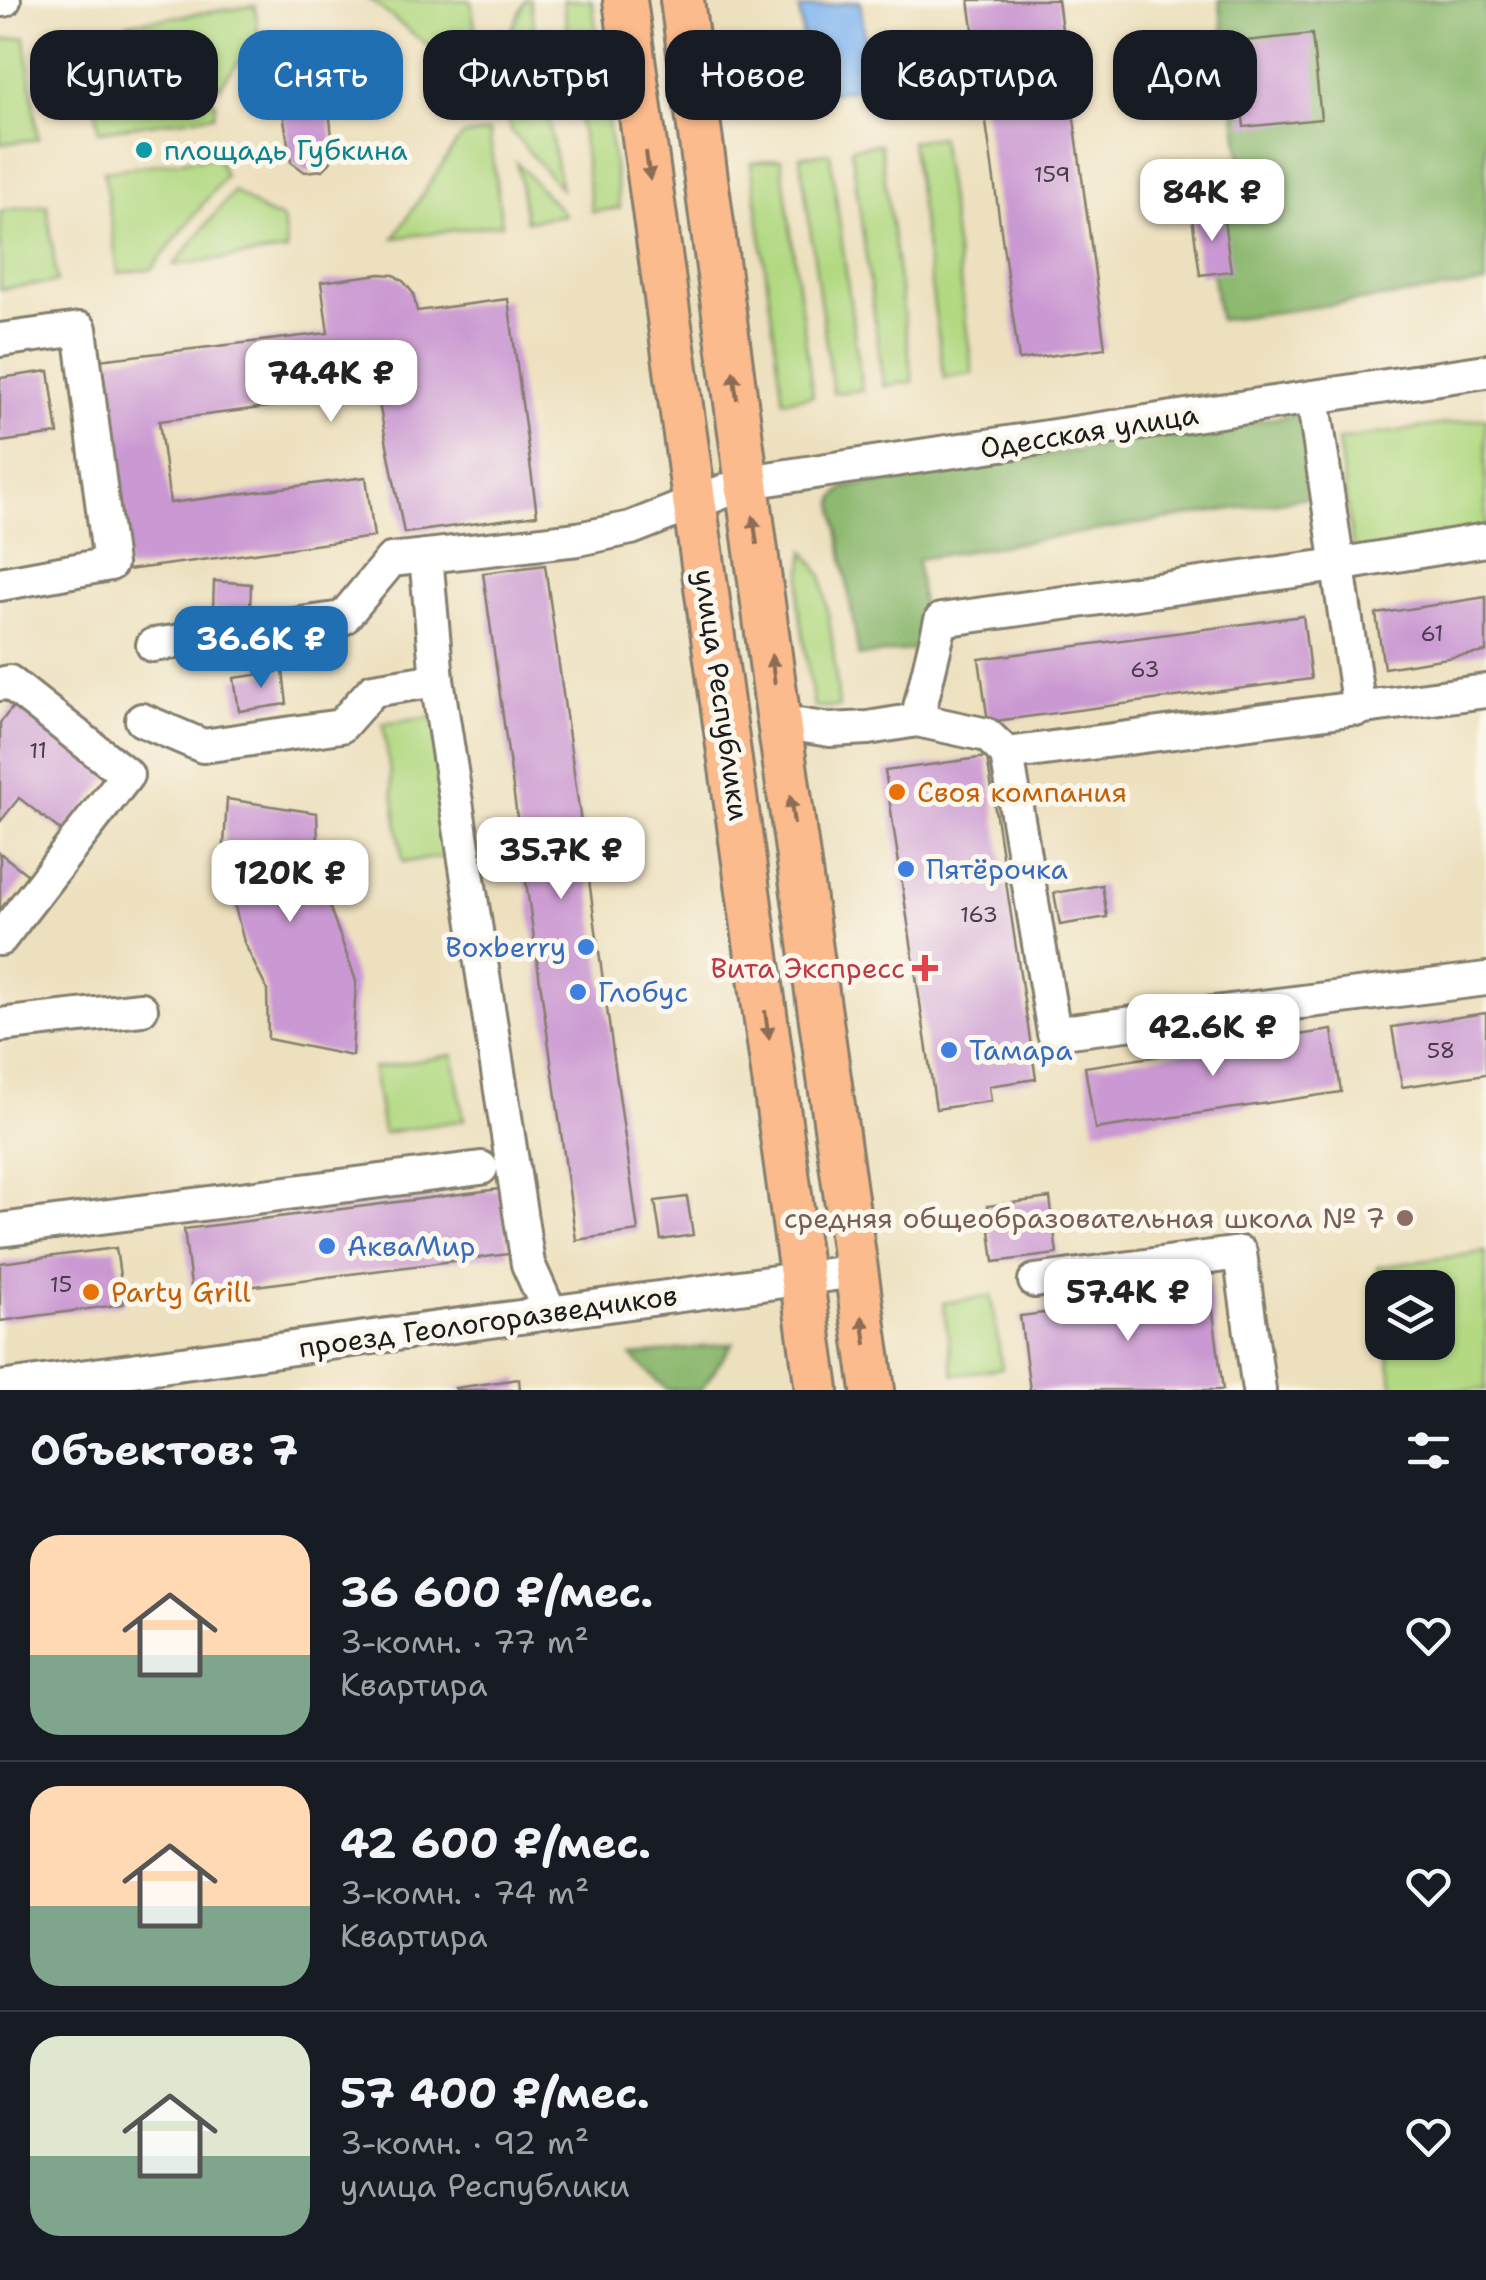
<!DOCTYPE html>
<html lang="ru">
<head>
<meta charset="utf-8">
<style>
  body { margin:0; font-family:"Shantell Sans",sans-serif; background:#20242c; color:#f1f3f6; height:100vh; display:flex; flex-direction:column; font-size:38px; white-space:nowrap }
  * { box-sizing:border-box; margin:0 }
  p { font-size:32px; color:#9ea1a6 }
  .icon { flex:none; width:55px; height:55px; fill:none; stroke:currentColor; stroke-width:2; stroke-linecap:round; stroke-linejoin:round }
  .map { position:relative; height:1390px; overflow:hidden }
  .side { display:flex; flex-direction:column; background:#171b24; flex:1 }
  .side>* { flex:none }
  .hud { position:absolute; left:30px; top:30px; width:1428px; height:90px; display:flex; gap:20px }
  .buttons { position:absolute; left:1365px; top:1270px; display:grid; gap:20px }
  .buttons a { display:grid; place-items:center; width:90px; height:90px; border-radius:20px; background:#171b24; box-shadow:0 2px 8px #0004; font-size:50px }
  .price { position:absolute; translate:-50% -85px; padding:0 22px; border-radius:20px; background:#fff; color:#222; font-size:32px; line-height:65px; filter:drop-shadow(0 2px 5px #0008) }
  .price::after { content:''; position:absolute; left:50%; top:60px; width:30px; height:22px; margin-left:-15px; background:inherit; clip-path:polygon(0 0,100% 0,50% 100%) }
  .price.current { background:#1f6fb2; color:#fff }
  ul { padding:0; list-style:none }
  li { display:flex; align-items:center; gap:30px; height:250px; padding:0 30px }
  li+li { border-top:2px solid #363941 }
  li span { display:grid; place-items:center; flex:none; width:280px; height:200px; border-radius:30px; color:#555 }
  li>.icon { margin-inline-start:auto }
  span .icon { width:120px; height:120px; fill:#fffc; stroke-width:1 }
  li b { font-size:42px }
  h2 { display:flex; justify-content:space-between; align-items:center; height:120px; padding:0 30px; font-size:42px }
  .tag { padding:0 35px; border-radius:30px; background:#171b24; box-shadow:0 2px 8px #0004; font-size:35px; line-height:90px }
  .tag.current { background:#1f6fb2; color:#fff }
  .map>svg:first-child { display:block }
  .green { fill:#b3d983; stroke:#687a50; stroke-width:2.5 }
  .forest { fill:#8eb971; stroke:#556a46; stroke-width:2.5 }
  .water { fill:#82b6f0; stroke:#4f6986; stroke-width:2.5 }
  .building { fill:#ca98d2 }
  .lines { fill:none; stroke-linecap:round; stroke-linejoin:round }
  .minor-casing { stroke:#847e6d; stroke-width:38 }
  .major-casing { stroke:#847e6d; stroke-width:48 }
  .minor { stroke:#fff; stroke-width:32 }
  .major { stroke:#fbbb8d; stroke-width:42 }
  .oneway { fill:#8c6c54 }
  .culture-dot { fill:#0f9aa8; stroke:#fbf7ec; stroke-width:4 }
  .food-dot { fill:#e8710a; stroke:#fbf7ec; stroke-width:4 }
  .shop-dot { fill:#3f7fe0; stroke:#fbf7ec; stroke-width:4 }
  .health-dot { fill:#e0444e; stroke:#fbf7ec; stroke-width:4 }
  .education-dot { fill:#8d6e63; stroke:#fbf7ec; stroke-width:4 }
  .labels { text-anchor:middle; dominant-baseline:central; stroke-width:10; stroke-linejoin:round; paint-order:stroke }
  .number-label { font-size:22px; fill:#483b4a }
  .culture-label { font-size:28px; fill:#0d838f; stroke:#fbf7ec; text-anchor:start }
  .street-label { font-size:28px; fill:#1c1c1c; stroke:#fbf7ec }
  .food-label { font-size:28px; fill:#c56008; stroke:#fbf7ec; text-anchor:start }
  .shop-label { font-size:28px; fill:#366cbe; stroke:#fbf7ec; text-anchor:start }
  .health-label { font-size:28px; fill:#be3a42; stroke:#fbf7ec; text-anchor:end }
  .education-label { font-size:28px; fill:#785e54; stroke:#fbf7ec; text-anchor:end }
</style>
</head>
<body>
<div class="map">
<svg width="1486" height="1390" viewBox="0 0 1486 1390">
  <rect width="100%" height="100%" fill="#fbf7ec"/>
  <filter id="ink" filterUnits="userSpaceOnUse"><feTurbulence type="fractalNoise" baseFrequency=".01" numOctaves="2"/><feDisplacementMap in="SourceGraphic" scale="20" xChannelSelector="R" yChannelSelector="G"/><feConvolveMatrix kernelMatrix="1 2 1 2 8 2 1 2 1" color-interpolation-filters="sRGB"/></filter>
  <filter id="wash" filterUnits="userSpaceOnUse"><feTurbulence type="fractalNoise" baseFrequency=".0048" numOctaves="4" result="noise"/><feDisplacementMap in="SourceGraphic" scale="40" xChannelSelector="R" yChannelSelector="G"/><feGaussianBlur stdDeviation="2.25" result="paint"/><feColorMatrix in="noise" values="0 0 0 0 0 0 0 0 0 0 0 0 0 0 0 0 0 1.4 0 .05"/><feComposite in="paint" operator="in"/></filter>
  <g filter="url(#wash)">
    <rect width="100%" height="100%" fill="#ede0be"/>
    <g class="green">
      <polygon points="370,0 471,0 480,63 454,66"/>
      <polygon points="525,0 530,0 541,72 503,77 499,58"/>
      <polygon points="563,0 592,0 601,63 573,67"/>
      <path d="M255,6L260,45C242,57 231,69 220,87L128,23Z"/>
      <polygon points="104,27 216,103 214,115 99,131 85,29"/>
      <polygon points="25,37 38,139 0,144 0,40"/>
      <polygon points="605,103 620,208 592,212 578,107"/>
      <polygon points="547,112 561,189 511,131 508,118"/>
      <polygon points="489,132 502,224 394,238 461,136"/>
      <polygon points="940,137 973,374 944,378 911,141"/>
      <polygon points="880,144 913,382 884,386 851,148"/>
      <polygon points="830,153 862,390 833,393 800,156"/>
      <polygon points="217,156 225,176 152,269 118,273 104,171"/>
      <polygon points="781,159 813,396 783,400 751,163"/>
      <polygon points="517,163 565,215 526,221"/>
      <polygon points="234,191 265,213 283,219 287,251 174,265"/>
      <polygon points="47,205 57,282 0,289 0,211"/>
      <polygon points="1486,418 1486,538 1354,556 1338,440"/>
      <polygon points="805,551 822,576 832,639 839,707 814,707 798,602"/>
      <polygon points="433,717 453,856 403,862 383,724"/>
      <polygon points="453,1055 464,1120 383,1133 373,1068"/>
      <polygon points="1486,1252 1486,1390 1393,1390 1387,1343 1438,1342 1438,1288 1382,1288 1382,1311 1377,1267"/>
      <polygon points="991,1296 1002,1368 954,1375 943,1303"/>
    </g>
    <g class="forest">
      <polygon points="1219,0 1486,0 1486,284 1219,320 1203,207 1247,201"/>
      <polygon points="1306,413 1315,496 917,559 926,648 859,656 834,504 835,498 844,488"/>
      <polygon points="733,1343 701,1390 667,1390 631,1356"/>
    </g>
    <polygon class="water" points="860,1 872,87 811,95 799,9"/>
    <g id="blocks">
      <g class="building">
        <polygon points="969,0 1058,0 1105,348 1019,360"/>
        <polygon points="1312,34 1321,119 1244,127 1235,42"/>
        <polygon points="328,101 334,154 330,163 323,170 305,172 291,162 282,107"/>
        <polygon points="1223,213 1231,271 1200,275 1192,217"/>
        <polygon points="380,274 394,275 404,282 413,293 417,311 508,299 537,515 404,533 377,393 159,421 170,503 366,477 374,537 127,570 98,360 328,333 321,282"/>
        <polygon points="49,371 58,434 0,442 0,378"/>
        <polygon points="545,565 638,1231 576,1240 483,573"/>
        <polygon points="214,581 251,584 250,611 213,609"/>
        <polygon points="1486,597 1486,652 1384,668 1376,614"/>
        <polygon points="1303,616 1311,679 988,722 979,659"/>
        <polygon points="283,671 287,704 239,711 234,678"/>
        <polygon points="16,703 109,777 64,833 19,798 0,822 0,723"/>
        <polygon points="987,757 1036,1079 989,1086 991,1101 936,1109 885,771"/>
        <polygon points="227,799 317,813 319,877 356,981 352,1056 268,1039 267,990 244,942 223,860"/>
        <polygon points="0,853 28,875 0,910"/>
        <polygon points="1102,885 1107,917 1060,925 1054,893"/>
        <polygon points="1486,1013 1486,1074 1402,1087 1392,1027"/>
        <polygon points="1332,1030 1341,1092 1095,1129 1085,1067"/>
        <polygon points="500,1189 509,1254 192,1294 184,1229"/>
        <polygon points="687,1197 693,1235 661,1240 655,1201"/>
        <polygon points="1050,1198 1057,1254 994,1262 987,1206"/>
        <polygon points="116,1248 124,1304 0,1321 0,1263"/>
        <polygon points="1209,1281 1223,1390 1030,1390 1020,1316 1117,1304 1116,1293"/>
        <polygon points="519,1379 520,1390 456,1390 455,1388"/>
      </g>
    </g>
  </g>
  <g filter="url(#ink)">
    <use href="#blocks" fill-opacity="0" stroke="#847e6d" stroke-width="2.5"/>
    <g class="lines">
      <defs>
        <g id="minor">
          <polyline points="0,0 4,0"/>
          <polyline points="0,340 80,329 110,564 0,584"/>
          <polyline points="1313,397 1359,709"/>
          <polyline points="426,556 437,680"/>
          <polyline points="153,645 343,618 391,560 578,539 631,528 748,482 1486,371"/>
          <polyline points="0,684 9,682 127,775 0,939"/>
          <polyline points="142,720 203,746 341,726 373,690 437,680 528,1264 550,1313"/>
          <polyline points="917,720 941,620 1337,565 1486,540"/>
          <polyline points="779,722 830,730 868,728 917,720 987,735 1007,754 1486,691"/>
          <polyline points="1007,754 1054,1033 1486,979"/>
          <polyline points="0,1025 141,1009"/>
          <polyline points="0,1230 481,1168"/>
          <polyline points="1035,1281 1240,1253 1259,1390"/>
          <polyline points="0,1388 856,1271"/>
        </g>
        <g id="major">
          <polyline points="625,0 817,1390"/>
          <polyline points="682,0 779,722 873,1390"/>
        </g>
      </defs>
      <use href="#minor" class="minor-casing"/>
      <use href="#major" class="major-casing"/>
      <use href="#minor" class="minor"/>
      <use href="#major" class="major"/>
    </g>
    <defs><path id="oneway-solid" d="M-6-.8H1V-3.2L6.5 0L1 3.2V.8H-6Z" transform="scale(2.5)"/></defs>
    <g class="oneway">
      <use href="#oneway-solid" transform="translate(648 166) rotate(82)"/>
      <use href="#oneway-solid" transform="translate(735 385) rotate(-98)"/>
      <use href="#oneway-solid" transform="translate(755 530) rotate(-98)"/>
      <use href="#oneway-solid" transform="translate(773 669) rotate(-97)"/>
      <use href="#oneway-solid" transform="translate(792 810) rotate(-98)"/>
      <use href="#oneway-solid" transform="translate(767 1025) rotate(82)"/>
      <use href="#oneway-solid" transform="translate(864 1330) rotate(-98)"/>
    </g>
  </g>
  <circle class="culture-dot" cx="144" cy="150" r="10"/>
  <g class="food-dot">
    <circle cx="897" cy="792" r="10"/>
    <circle cx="91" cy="1292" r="10"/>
  </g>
  <g class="shop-dot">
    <circle cx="906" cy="869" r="10"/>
    <circle cx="586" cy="947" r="10"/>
    <circle cx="578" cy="992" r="10"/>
    <circle cx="949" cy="1050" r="10"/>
    <circle cx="327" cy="1246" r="10"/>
  </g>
  <path class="health-dot" d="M920 953h10v10h10v10h-10v10h-10v-10h-10v-10h10z"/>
  <circle class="education-dot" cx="1405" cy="1218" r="10"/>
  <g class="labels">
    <g class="number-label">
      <text x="1052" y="174">159</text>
      <text x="1432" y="633">61</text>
      <text x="1145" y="669">63</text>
      <text x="38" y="750">11</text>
      <text x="979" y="914">163</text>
      <text x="1441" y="1050">58</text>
      <text x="61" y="1284">15</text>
    </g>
    <g class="culture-label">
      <text x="164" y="150">площадь Губкина</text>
    </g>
    <g class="street-label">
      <text transform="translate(1089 431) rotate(-9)">Одесская улица</text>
      <text transform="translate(722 695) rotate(82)">улица Республики</text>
      <text transform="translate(488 1321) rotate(-8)">проезд Геологоразведчиков</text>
    </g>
    <g class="food-label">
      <text x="917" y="792">Своя компания</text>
      <text x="111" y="1292">Party Grill</text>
    </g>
    <g class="shop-label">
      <text x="926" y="869">Пятёрочка</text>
      <text x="566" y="947" text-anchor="end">Boxberry</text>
      <text x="598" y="992">Глобус</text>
      <text x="969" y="1050">Тамара</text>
      <text x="347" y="1246">АкваМир</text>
    </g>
    <g class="health-label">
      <text x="905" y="968">Вита Экспресс</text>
    </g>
    <g class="education-label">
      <text x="1385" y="1218">средняя общеобразовательная школа № 7</text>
    </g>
  </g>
</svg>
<div class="buttons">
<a><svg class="icon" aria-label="layers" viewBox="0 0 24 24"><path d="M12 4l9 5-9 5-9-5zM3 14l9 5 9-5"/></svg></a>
</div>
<b class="price" style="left:1212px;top:244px">84K ₽</b>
<b class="price" style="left:331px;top:425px">74.4K ₽</b>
<b class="price current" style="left:261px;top:691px">36.6K ₽</b>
<b class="price" style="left:561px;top:902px">35.7K ₽</b>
<b class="price" style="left:290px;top:925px">120K ₽</b>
<b class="price" style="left:1213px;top:1079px">42.6K ₽</b>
<b class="price" style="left:1128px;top:1344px">57.4K ₽</b>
<div class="hud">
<a class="tag">Купить</a>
<a class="tag current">Снять</a>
<a class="tag">Фильтры</a>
<a class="tag">Новое</a>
<a class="tag">Квартира</a>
<a class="tag">Дом</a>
</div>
</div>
<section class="side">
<h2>Объектов: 7<svg class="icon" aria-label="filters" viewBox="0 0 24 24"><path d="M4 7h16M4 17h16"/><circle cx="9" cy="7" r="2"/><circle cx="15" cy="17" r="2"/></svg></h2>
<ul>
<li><span style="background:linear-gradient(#ffd9b3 60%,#7fa58c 0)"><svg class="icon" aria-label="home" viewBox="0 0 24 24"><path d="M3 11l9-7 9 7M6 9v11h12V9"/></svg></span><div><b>36 600 ₽/мес.</b><p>3-комн. · 77 m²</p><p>Квартира</p></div><svg class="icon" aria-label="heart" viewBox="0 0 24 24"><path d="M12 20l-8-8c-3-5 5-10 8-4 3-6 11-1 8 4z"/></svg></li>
<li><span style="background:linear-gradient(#ffd9b3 60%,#7fa58c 0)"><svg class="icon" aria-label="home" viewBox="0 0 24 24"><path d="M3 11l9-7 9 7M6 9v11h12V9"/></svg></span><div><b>42 600 ₽/мес.</b><p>3-комн. · 74 m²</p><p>Квартира</p></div><svg class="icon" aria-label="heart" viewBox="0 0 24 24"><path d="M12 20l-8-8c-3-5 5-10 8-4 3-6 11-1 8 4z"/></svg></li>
<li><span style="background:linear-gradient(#dfe7d0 60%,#7fa58c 0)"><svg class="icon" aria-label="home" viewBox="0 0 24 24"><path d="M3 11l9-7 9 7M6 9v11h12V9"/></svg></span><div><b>57 400 ₽/мес.</b><p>3-комн. · 92 m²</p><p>улица Республики</p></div><svg class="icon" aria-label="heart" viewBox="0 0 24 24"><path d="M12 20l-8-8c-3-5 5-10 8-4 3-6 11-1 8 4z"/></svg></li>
</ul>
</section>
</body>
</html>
